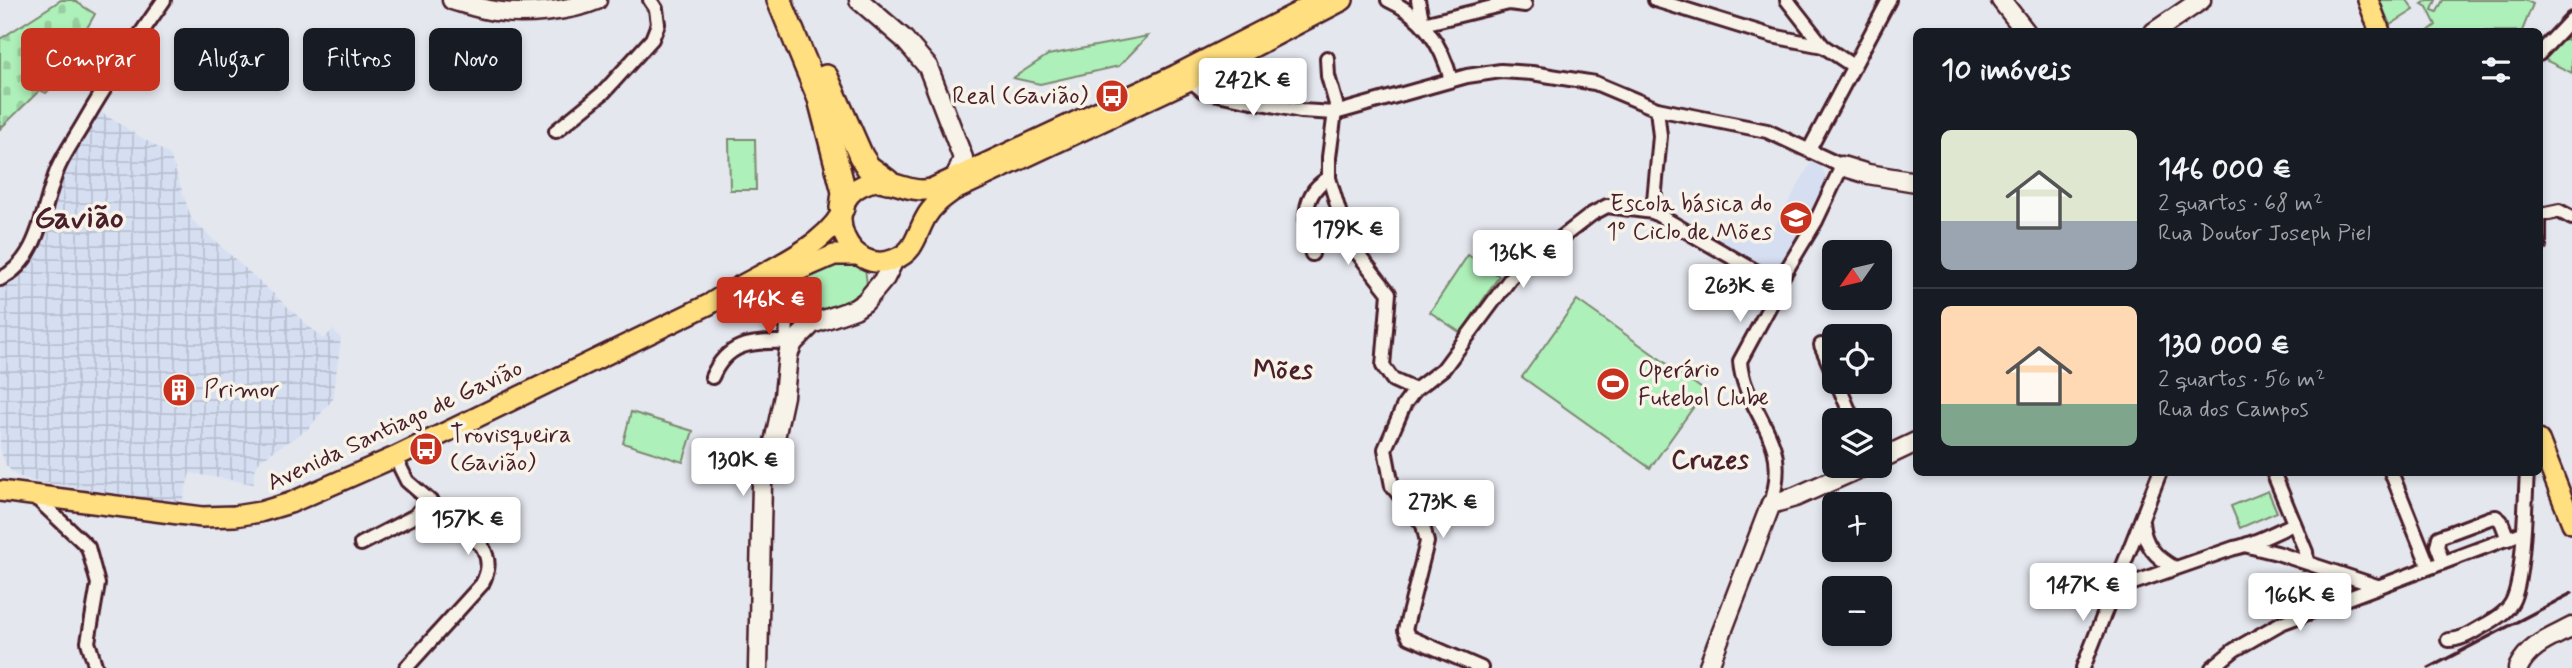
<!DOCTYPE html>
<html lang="pt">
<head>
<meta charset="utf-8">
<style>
  body { margin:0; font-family:Mynerve,sans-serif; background:#242831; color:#f1f3f6; height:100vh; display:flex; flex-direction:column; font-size:26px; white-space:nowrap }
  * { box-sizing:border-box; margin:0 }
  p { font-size:23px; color:#9ea1a6 }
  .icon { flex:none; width:38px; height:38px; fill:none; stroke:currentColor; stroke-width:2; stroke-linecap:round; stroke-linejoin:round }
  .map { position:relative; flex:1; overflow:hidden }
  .drawer { position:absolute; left:1913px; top:28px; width:630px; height:448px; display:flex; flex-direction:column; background:#171b24; border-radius:10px; box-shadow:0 4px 10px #0003 }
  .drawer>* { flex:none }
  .hud { position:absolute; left:21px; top:28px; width:665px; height:63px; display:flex; gap:14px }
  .needle { width:46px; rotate:236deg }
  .controls { position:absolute; left:1822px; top:240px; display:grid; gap:14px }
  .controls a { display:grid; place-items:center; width:70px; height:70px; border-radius:10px; background:#171b24; box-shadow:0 4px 10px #0003; font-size:35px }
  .price { position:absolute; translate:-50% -60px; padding:0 16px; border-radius:7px; background:#fff; color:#222; font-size:23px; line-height:46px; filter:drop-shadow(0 2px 4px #0008) }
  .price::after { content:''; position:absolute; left:50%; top:42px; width:21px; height:16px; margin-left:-10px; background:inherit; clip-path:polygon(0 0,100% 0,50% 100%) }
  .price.current { background:#c8321e; color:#fff }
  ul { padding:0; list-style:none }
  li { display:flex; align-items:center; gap:21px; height:175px; padding:0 28px }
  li+li { border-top:2px solid #363941 }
  li span { display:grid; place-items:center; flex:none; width:196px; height:140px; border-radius:10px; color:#555 }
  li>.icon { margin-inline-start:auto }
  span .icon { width:84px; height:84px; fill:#fffc; stroke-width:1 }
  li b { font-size:30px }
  h2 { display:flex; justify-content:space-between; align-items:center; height:84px; padding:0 28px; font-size:30px }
  .tag { padding:0 24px; border-radius:10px; background:#171b24; box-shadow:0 4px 10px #0003; font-size:24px; line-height:63px }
  .tag.current { background:#c8321e; color:#fff }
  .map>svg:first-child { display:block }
  .built { fill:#d6dff2 }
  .industrial { fill:url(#industrial-grid) }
  .green { fill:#aef0b9; stroke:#7c8872; stroke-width:2 }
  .cemetery { fill:url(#cemetery-stones); stroke:#7c8872; stroke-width:2 }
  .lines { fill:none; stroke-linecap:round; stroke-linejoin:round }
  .street-casing { stroke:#4a1f2b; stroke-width:18 }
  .secondary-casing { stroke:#4a1f2b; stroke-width:23 }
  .primary-casing { stroke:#4a1f2b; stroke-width:24 }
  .highway-casing { stroke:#4a1f2b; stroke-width:28 }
  .street { stroke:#f7f3e8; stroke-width:12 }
  .secondary { stroke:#f7f3e8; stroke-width:18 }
  .primary { stroke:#ffdf80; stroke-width:19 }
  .highway { stroke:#ffdf80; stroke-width:23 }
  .rail { stroke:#4a1f2b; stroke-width:3.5 }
  .labels { text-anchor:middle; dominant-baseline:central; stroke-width:7; stroke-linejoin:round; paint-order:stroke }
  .poi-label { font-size:24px; fill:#4a1f2b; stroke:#f7f3e8; text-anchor:start }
  .street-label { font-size:24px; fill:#4a1f2b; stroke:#f7f3e8 }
  .neighbourhood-label { font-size:26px; font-weight:bold; fill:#4a1f2b; stroke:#f7f3e8 }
  .district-label { font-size:32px; font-weight:bold; fill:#4a1f2b; stroke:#f7f3e8 }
</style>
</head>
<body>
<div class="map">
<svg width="2572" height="668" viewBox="0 0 2572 668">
  <defs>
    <pattern id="industrial-grid" width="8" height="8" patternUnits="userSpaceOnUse" patternTransform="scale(1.75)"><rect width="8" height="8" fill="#d6dff2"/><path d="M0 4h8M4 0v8" fill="none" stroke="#b9bfd0"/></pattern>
    <pattern id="cemetery-stones" width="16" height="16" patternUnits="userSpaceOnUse" patternTransform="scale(1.75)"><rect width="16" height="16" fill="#aef0b9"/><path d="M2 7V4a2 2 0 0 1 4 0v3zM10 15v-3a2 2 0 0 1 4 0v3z" fill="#97cd9f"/></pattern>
  </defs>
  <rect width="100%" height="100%" fill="#e4e7ee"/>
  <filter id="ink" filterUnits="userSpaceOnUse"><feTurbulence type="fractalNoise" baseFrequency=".0143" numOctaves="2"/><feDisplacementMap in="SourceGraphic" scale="14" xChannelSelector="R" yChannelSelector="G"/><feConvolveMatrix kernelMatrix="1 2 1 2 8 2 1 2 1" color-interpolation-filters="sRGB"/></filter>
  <g filter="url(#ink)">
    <polygon class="built" points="1812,161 1824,170 1827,183 1814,214 1778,273 1772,274 1719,244 1727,221 1741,227 1743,225 1768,238"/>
    <polygon class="industrial" points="97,110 170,155 192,220 323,339 333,330 341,338 333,399 308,429 260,460 254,472 254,484 190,473 182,503 32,481 15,475 5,464 0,448 0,283 27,267 38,243 59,178"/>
    <g class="green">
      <polygon points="2379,0 2407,0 2414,10 2390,25"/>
      <polygon points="2428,0 2436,0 2432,10 2437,12 2443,0 2525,0 2533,4 2522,31 2427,32 2436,25 2427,7 2422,4"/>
      <polygon points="1148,36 1119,66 1040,84 1013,78 1048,55"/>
      <polygon points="2561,36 2572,42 2572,73 2541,58"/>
      <polygon points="729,139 755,139 756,190 730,190"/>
      <polygon points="1468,255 1499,276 1461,333 1430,312"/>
      <path d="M839,259L865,268L867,285C851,308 815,310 794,328L796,311H785L786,285Z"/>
      <polygon points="1577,300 1705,391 1650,468 1522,377"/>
      <polygon points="631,412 693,431 683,462 623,443"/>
      <polygon points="2268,491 2277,512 2240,528 2231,506"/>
    </g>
    <polygon class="cemetery" points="61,0 73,0 95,14 55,84 46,93 40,90 0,129 0,39"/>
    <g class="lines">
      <defs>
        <g id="street">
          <path d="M1388,0C1422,15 1442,45 1451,80"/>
          <polyline points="1418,0 1423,24"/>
          <polyline points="1655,0 1772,36 1823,46"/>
          <polyline points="1787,0 1823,46 1853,66"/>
          <polyline points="1423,24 1509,3 1525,5"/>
          <polyline points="2539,54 2572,19"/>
          <polyline points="1327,58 1328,76 1336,104 1329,157 1329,178 1348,241 1389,293 1383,366 1393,380 1415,390"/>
          <path d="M1190,80L1203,91L1301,111L1335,113L1467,76L1501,71L1532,73L1595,83L1657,109L1767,131L1842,166L1816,221L1778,284L1772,302L1740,361C1742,394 1765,418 1774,449C1779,466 1776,487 1771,504"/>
          <polyline points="556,131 604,92 652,39 658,24 656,9 650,0"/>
          <polyline points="1809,150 1889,0"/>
          <polyline points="1653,212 1660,136 1657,109"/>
          <polyline points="2539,214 2539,246"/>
          <polyline points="2540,215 2559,211 2572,218"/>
          <path d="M1312,254C1304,227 1300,193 1329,178"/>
          <path d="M0,279C41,259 42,206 58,168C65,152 76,137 85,121C109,79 136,40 164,0"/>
          <polyline points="1821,345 1834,375"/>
          <polyline points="786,348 787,317"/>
          <path d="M712,377C727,343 751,341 785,342"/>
          <polyline points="1837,382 1853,420"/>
          <path d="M395,457L407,481L482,546C490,560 489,570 482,584L406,668"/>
          <polyline points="2273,472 2306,552 2307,562"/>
          <polyline points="2391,472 2429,567"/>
          <polyline points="33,495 88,547 98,584 88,642 96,668"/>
          <path d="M2142,522C2144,545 2155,557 2175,568"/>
          <polyline points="361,544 415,516 428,501"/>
          <polyline points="2248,546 2277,553 2377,586"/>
          <polyline points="2443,562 2437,546 2439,537 2490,518 2496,517 2501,521 2508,539"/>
          <path d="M2113,590L2234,548C2252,545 2275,532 2294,524"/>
          <path d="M2448,640C2459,640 2468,635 2478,629C2490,622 2505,615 2512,602C2524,580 2525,501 2527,472"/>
          <polyline points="1481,668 1409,637 1405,630 1427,542 1423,525 1392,486 1385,449 1404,405 1415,390 1444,368 1513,275 1592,214 1607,206 1653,212 1778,284"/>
          <polyline points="2083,668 2160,472"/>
          <polyline points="2212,668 2234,650 2281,623 2522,533"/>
        </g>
        <g id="secondary">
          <path d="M452,0C466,4 480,9 495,11C523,16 571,11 597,0"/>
          <polyline points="859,0 903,38 928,67 963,158 955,179"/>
          <polyline points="2001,0 2026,32"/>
          <polyline points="2154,32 2201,0"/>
          <polyline points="1842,166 1868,174 1916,182"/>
          <polyline points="1880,459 1916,442"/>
          <polyline points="758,668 762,483 775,438 784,396 788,355 793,343 812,324 855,309 865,302 885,278 894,260"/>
          <polyline points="1708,668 1771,504 1795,497 1865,466"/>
          <path d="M2518,668C2529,645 2551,638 2572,627"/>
        </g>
        <g id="primary">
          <path d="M1317,0L1297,13L1176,75L931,189C907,195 887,173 863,185C818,206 849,278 895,259C916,251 916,234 926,217C932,206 942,199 953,191L1190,80L1343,0"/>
          <polyline points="2368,0 2380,32"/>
          <polyline points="760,287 834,255 859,255"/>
          <polyline points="2539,440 2572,523"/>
          <path d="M0,491L202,517L235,516L260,512L290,503L395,457L710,304C749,277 818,254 841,214"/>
        </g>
        <g id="highway">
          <polyline points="779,0 820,99 844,192 842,208"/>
          <polyline points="826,77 861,156 868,167 887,181"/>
        </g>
      </defs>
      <use href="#street" class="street-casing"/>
      <use href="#secondary" class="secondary-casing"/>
      <use href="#primary" class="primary-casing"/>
      <use href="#highway" class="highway-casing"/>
      <use href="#street" class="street"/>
      <use href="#secondary" class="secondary"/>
      <use href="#primary" class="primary"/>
      <use href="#highway" class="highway"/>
      <polyline class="rail" points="2429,668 2572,593"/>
    </g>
  </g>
  <defs>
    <symbol id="bus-disc" viewBox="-11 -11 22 22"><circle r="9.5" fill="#c8321e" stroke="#f7f3e8"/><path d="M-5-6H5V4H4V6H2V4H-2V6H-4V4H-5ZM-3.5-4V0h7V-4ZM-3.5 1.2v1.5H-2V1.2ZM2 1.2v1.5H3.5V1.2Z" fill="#fff"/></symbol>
    <symbol id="school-disc" viewBox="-11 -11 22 22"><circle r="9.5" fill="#c8321e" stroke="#f7f3e8"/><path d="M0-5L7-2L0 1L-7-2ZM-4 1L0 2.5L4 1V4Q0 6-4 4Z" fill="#fff"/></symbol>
    <symbol id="stadium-disc" viewBox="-11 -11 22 22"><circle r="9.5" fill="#c8321e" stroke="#f7f3e8"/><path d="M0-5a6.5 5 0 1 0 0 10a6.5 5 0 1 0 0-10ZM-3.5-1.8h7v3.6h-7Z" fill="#fff"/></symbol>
    <symbol id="building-disc" viewBox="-11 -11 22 22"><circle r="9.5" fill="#c8321e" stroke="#f7f3e8"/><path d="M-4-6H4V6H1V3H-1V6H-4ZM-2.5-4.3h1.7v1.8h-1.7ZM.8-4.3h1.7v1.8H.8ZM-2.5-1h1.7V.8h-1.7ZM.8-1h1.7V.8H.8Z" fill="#fff"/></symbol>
  </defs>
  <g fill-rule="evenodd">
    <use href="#bus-disc" x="1093" y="77" width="38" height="38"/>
    <use href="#school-disc" x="1777" y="199" width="38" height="38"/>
    <use href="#stadium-disc" x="1594" y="365" width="38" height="38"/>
    <use href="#building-disc" x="160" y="371" width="38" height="38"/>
    <use href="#bus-disc" x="407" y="430" width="38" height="38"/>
  </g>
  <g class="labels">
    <g class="poi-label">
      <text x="1088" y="96" text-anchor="end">Real (Gavião)</text>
      <text x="1772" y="204" text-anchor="end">Escola básica do<tspan x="1772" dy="28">1º Ciclo de Mões</tspan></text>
      <text x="1638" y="370">Operário<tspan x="1638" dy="28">Futebol Clube</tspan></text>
      <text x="204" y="390">Primor</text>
      <text x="450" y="435">Trovisqueira<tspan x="450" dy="28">(Gavião)</tspan></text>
    </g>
    <g class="street-label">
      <text transform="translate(395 426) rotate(-25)">Avenida Santiago de Gavião</text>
    </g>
    <g class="neighbourhood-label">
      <text x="1283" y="371">Mões</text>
      <text x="1710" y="461">Cruzes</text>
    </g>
    <g class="district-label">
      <text x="79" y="218">Gavião</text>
    </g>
  </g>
</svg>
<div class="controls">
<a><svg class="needle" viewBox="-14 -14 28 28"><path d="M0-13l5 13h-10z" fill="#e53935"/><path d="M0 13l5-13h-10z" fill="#9ea1a6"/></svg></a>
<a><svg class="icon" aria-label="locate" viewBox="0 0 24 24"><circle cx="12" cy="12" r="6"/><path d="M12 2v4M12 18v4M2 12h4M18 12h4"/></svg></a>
<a><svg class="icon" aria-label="layers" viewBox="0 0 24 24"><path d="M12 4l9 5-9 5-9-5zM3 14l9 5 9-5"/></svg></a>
<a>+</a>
<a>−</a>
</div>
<b class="price" style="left:1253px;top:118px">242K €</b>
<b class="price" style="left:1348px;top:267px">179K €</b>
<b class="price" style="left:1523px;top:290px">136K €</b>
<b class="price" style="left:1740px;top:324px">263K €</b>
<b class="price current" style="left:769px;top:337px">146K €</b>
<b class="price" style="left:743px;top:498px">130K €</b>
<b class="price" style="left:1443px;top:540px">273K €</b>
<b class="price" style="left:468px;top:557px">157K €</b>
<b class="price" style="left:2083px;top:623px">147K €</b>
<b class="price" style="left:2300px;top:633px">166K €</b>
<div class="hud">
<a class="tag current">Comprar</a>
<a class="tag">Alugar</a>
<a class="tag">Filtros</a>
<a class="tag">Novo</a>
</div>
<section class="drawer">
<h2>10 imóveis<svg class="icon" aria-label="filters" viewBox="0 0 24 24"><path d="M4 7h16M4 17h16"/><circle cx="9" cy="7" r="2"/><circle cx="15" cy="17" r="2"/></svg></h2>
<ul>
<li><span style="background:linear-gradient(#dfe7d0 65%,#9aa5b1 0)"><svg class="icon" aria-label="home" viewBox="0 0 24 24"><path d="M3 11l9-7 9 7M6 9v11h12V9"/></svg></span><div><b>146 000 €</b><p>2 quartos · 68 m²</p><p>Rua Doutor Joseph Piel</p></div></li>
<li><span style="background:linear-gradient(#ffd9b3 70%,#7fa58c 0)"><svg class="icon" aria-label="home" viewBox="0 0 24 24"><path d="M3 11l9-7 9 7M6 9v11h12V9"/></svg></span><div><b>130 000 €</b><p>2 quartos · 56 m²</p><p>Rua dos Campos</p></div></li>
</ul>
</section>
</div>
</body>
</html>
